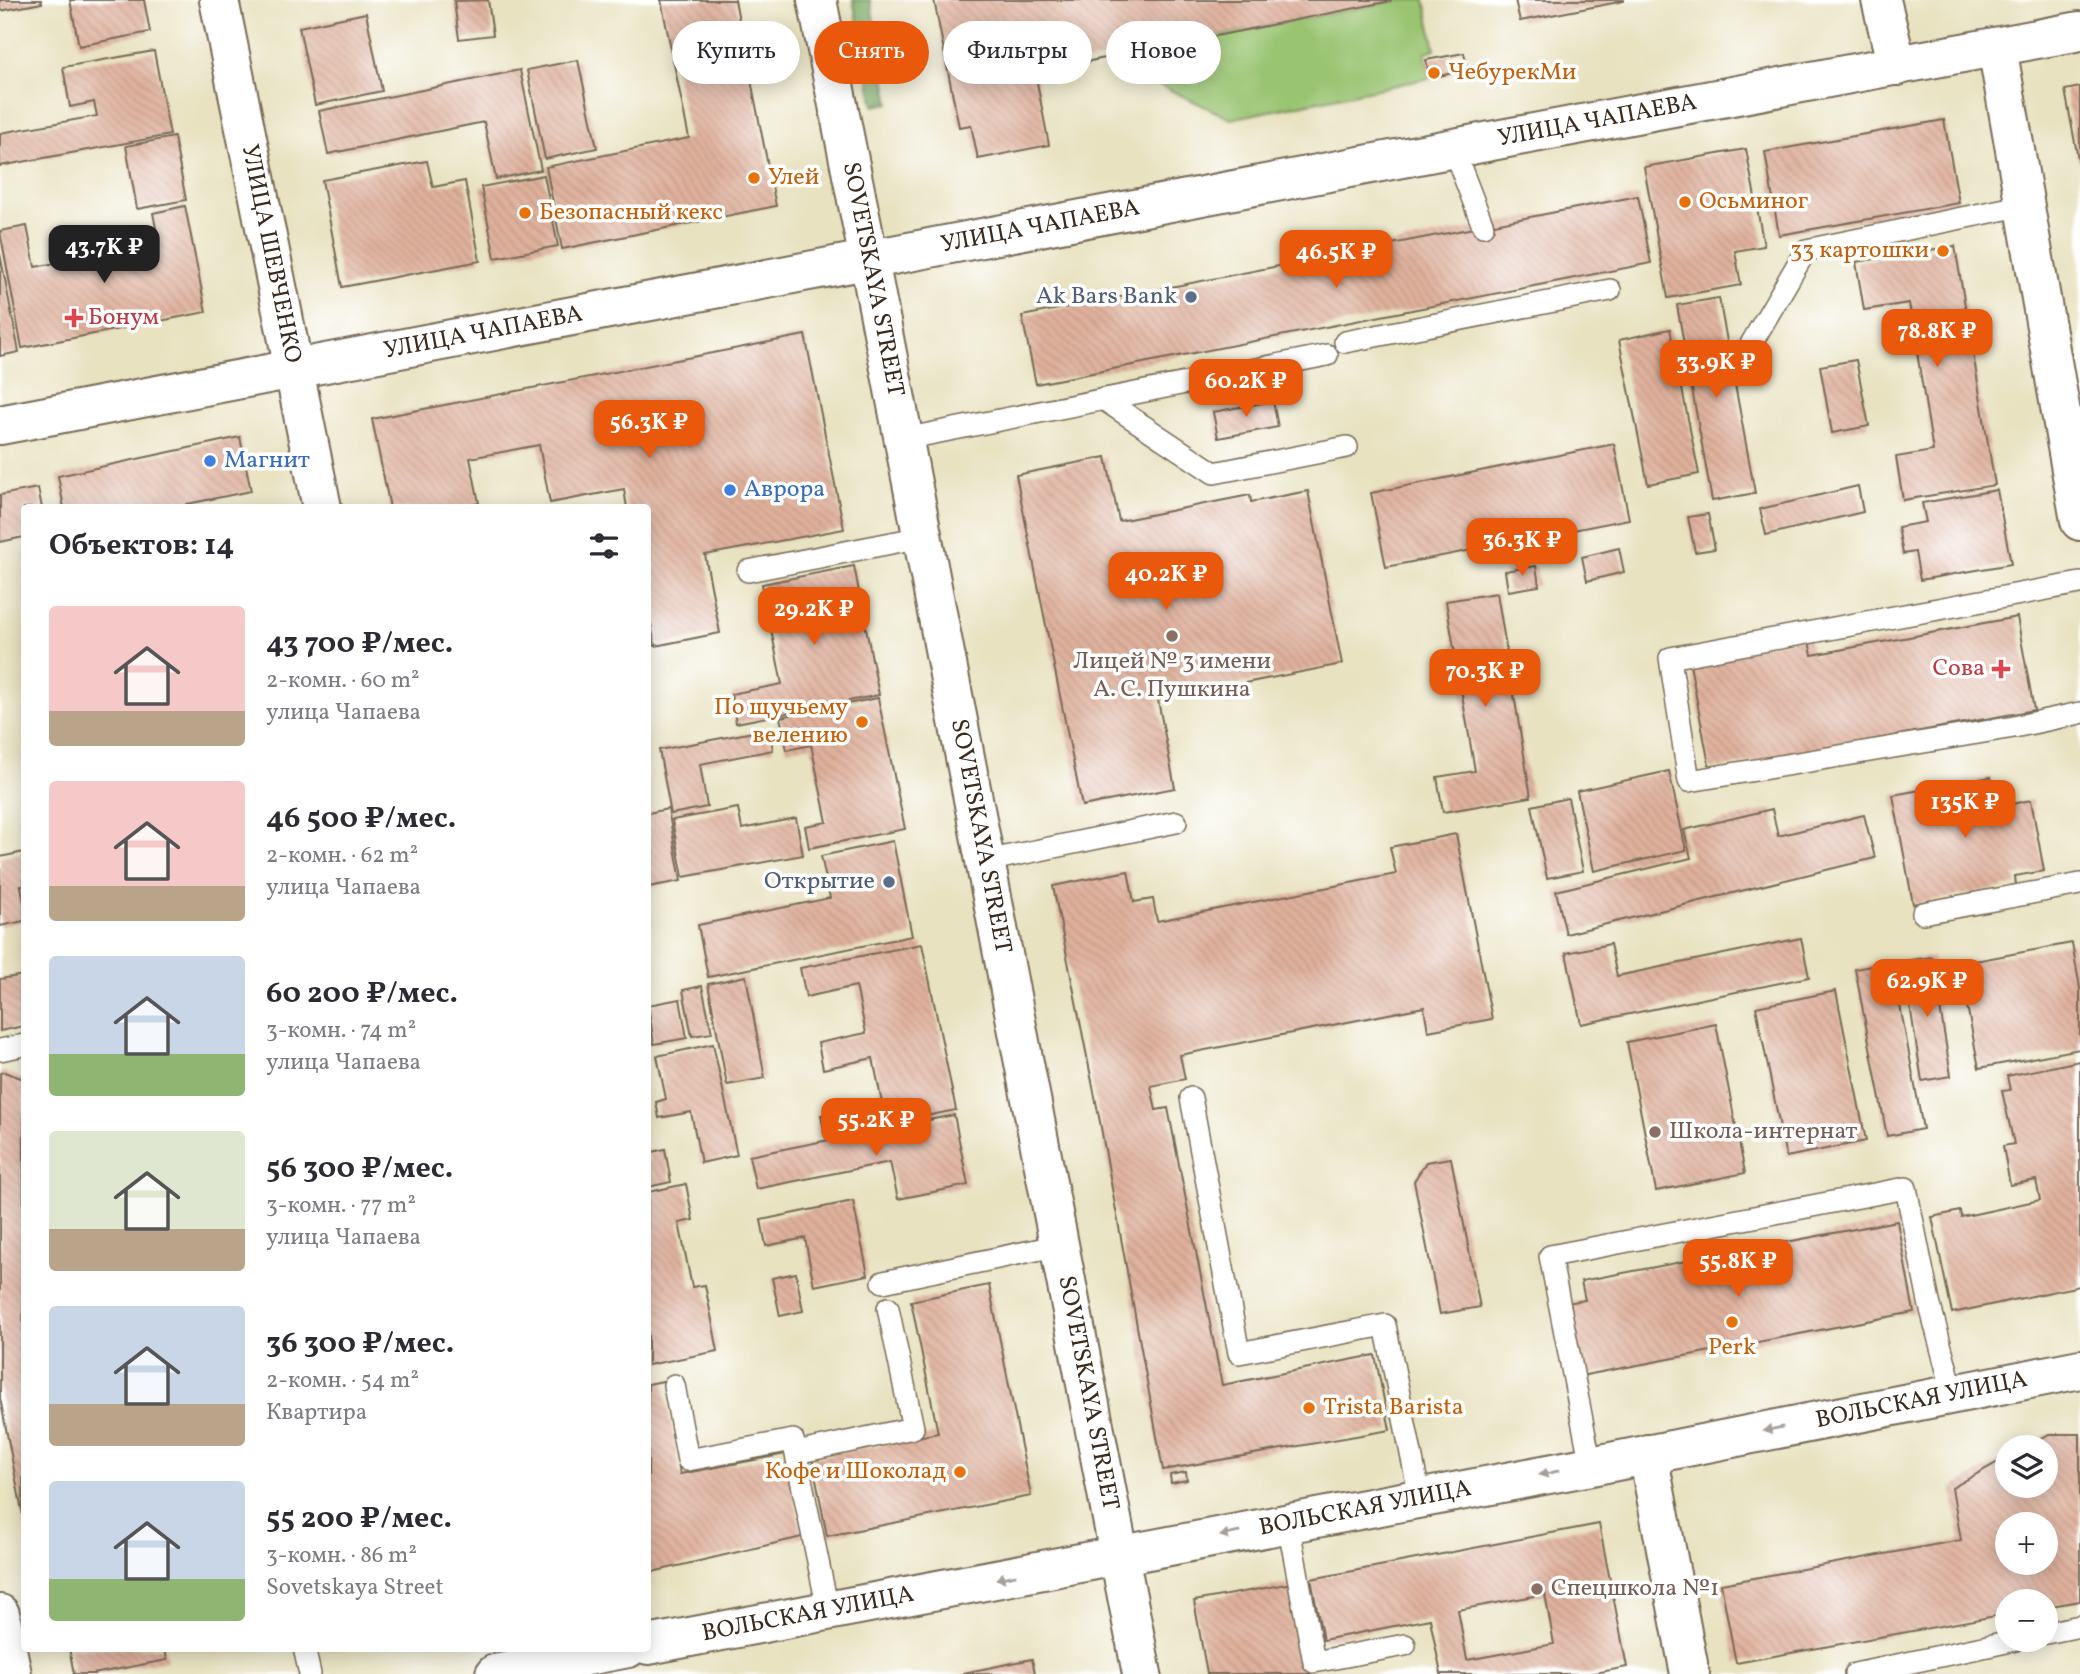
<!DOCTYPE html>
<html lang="ru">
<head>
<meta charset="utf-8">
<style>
  body { margin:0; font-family:Vollkorn,serif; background:#f7f7f7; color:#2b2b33; height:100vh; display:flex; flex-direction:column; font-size:26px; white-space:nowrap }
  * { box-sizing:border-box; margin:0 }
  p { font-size:23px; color:#7c7c81 }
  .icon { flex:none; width:38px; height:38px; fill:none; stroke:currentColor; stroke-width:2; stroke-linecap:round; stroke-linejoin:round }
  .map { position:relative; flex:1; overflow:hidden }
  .side { position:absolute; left:21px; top:504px; width:630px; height:1148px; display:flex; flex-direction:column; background:#fff; border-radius:7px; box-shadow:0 4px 18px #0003 }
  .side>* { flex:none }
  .hud { position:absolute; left:672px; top:21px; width:665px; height:63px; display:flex; gap:14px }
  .buttons { position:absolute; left:1995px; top:1435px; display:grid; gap:14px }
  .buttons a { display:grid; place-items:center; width:63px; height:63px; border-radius:50%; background:#fff; box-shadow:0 4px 18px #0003; font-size:35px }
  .price { position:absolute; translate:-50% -60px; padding:0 16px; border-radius:14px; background:#ea580c; color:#fff; font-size:23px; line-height:46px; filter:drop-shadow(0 2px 4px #0008) }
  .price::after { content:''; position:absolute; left:50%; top:42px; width:21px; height:16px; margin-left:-10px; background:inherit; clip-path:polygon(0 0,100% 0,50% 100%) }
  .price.selected { background:#222; color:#fff }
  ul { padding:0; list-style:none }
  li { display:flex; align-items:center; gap:21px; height:175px; padding:0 28px }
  li span { display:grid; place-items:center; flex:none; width:196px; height:140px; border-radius:7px; color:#555 }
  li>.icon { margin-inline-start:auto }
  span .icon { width:84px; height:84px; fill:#fffc; stroke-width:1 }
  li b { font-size:30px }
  h2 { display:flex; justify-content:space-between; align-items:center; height:84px; padding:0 28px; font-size:30px }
  .chip { padding:0 24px; border-radius:32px; background:#fff; box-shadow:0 4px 18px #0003; font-size:24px; line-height:63px }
  .chip.selected { background:#ea580c; color:#fff }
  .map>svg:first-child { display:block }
  .green { fill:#99c471; stroke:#6a7748; stroke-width:2 }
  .forest { fill:url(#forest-crowns); stroke:#5a6a40; stroke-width:2 }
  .building { fill:url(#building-back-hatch); fill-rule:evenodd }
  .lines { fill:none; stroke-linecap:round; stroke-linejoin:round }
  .service-casing { stroke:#786a57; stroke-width:24 }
  .minor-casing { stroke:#786a57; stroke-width:42 }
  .tertiary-casing { stroke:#786a57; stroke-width:42 }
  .service { stroke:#fff; stroke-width:21 }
  .minor { stroke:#fff; stroke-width:38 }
  .tertiary { stroke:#fff; stroke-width:38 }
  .oneway { fill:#a79f9a }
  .food-dot { fill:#e8710a; stroke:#fff; stroke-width:2.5 }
  .service-dot { fill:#5c6f8a; stroke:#fff; stroke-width:2.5 }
  .health-dot { fill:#e0444e; stroke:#fff; stroke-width:2.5 }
  .shop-dot { fill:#3f7fe0; stroke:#fff; stroke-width:2.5 }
  .education-dot { fill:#8d6e63; stroke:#fff; stroke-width:2.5 }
  .labels { text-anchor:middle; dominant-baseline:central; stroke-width:7; stroke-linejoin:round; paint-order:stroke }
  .food-label { font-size:24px; fill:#c56008; stroke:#fff; text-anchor:start }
  .street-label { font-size:24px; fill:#3b2a1e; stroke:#fff }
  .service-label { font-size:24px; fill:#4e5e75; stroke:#fff; text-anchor:end }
  .health-label { font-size:24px; fill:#be3a42; stroke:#fff; text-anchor:start }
  .shop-label { font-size:24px; fill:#366cbe; stroke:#fff; text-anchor:start }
  .education-label { font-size:24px; fill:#785e54; stroke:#fff; text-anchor:start }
</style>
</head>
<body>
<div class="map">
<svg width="2080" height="1674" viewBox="0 0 2080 1674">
  <defs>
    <pattern id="forest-crowns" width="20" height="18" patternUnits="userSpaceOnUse" patternTransform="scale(1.75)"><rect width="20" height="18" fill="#7aaa63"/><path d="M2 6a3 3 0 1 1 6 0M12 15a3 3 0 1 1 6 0" fill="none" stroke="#658b51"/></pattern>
    <pattern id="building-back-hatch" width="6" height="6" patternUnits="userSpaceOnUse" patternTransform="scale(1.75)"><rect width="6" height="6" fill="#dfb19c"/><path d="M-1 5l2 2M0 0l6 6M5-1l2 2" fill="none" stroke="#c09886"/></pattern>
  </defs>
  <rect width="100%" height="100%" fill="#fff"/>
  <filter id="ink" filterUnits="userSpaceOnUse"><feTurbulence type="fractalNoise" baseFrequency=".0143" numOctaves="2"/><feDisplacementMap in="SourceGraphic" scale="14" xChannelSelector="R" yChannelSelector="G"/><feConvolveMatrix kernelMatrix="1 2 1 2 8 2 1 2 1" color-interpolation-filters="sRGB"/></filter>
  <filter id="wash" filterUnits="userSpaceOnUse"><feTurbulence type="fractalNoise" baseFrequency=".00686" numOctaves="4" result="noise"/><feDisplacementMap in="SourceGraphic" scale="28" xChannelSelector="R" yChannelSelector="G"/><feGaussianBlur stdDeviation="1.57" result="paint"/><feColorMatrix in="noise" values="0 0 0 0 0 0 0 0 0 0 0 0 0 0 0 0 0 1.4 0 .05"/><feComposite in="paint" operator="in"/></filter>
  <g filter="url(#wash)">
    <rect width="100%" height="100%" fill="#e8e2c0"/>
    <polygon class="green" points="1398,0 1425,0 1435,49 1425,52 1430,78 1231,119 1151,81 1145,50"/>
    <polygon class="forest" points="853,0 870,0 890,103 874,106"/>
    <g id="blocks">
      <g class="building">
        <polygon points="0,0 41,0 42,3 0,11"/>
        <polygon points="70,0 144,0 150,32 79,46"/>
        <polygon points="488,0 493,35 459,39 454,1"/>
        <polygon points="661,0 735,0 776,206 562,249 546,167 689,138"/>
        <polygon points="934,0 1391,0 1391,1 1035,72 1049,145 978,159 971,125 959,127"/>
        <polygon points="1515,0 1624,0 1624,1 1520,21"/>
        <polygon points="366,13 382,91 315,105 299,27"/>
        <polygon points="154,51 170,135 0,166 0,133 97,116 94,102 70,107 63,67"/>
        <polygon points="1464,53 1467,67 1462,71 1430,78 1426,60"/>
        <polygon points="578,60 597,148 545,159 527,70"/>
        <polygon points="520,70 541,170 496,179 484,122 328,154 319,111"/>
        <polygon points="2080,87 2080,164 2079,164 2065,90"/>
        <polygon points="1944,120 1959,203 1779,235 1765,152"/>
        <polygon points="174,137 186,200 137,209 126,146"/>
        <polygon points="1746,149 1764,246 1735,251 1741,285 1668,298 1644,167"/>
        <polygon points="427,161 433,187 465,181 480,261 342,287 322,180"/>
        <polygon points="544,175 558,246 495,258 481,187"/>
        <polygon points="1638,196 1651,263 1036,384 1022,316"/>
        <polygon points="185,206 206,312 22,348 0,231 27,226 35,267 159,243 153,213"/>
        <polygon points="1955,246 1995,485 1903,500 1896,457 1933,451 1909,303 1864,310 1856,262"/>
        <polygon points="0,254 19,352 0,356"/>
        <polygon points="1719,298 1755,493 1712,501 1677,305"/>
        <polygon points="1670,329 1699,474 1648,484 1619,340"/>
        <polygon points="805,335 844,529 705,555 720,633 655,646 648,609 648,508 627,508 624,489 550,503 539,445 470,458 479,503 456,508 390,508 372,419"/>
        <polygon points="1856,360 1869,426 1832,433 1820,366"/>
        <polygon points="1273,401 1278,427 1218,438 1213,412"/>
        <polygon points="240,437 251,491 187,504 188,508 64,508 58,476"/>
        <polygon points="1614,444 1629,519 1386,567 1371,493"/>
        <polygon points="1106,457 1119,521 1250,495 1251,502 1308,491 1342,664 1158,700 1175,788 1082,806 1016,475"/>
        <polygon points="1858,486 1863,512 1766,535 1760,509"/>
        <polygon points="38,488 42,508 24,508 24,537 0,542 0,495"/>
        <polygon points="1997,490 2011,564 1920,580 1915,552 1903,554 1898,527 1926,522 1922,503"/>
        <polygon points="1708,514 1715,549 1695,552 1688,517"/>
        <polygon points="1619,548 1624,572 1587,581 1582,557"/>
        <polygon points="854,566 879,695 736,723 731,694 782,684 762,584"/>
        <polygon points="1536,566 1539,586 1508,591 1505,571"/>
        <polygon points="1497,593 1531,797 1443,812 1437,777 1475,771 1446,601"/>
        <polygon points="2017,617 2034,710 1710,770 1689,659 1808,637 1812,655"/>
        <polygon points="878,698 905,829 809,848 805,826 827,822 811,745 787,750 780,717"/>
        <polygon points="769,729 773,750 700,764 707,807 671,814 659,750"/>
        <polygon points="1669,771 1686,850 1594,871 1577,791"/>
        <polygon points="1991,777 1997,807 2031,800 2044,871 2015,876 2016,885 1913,904 1893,795"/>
        <polygon points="1568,798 1583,871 1547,878 1532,806"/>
        <polygon points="738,808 742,829 796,818 803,855 683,877 672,820"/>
        <polygon points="668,809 681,881 648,887 648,813"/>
        <polygon points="1772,809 1778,836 1864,815 1875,858 1566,934 1556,891 1691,858 1684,830"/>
        <polygon points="1456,834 1492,1019 1428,1031 1424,1007 1180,1055 1185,1079 1151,1086 1156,1110 1168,1108 1222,1385 1375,1355 1390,1430 1163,1470 1100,1122 1053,886 1128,871 1134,902 1153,899 1157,921 1396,874 1390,847"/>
        <polygon points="893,841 912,936 708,977 698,925 830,898 821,856"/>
        <polygon points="24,852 24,886 21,886 24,903 24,921 0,926 0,857"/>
        <polygon points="1801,938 1809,977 1581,1024 1566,953 1610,944 1617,976"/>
        <polygon points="2072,943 2080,988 2080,1049 1979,1068 1959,964"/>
        <polygon points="922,944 956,1110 825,1136 821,1115 882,1103 873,1058 823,1069 818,1043 866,1033 856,986 806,997 800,968"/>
        <polygon points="1932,957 1951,1076 1922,1081 1903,961"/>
        <polygon points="1892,962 1923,1129 1887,1136 1855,969"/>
        <polygon points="24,975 24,1026 0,1031 0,979"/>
        <polygon points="746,976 765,1078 727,1085 708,984"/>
        <polygon points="702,986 712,1033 692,1036 683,990"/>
        <polygon points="1836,991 1866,1141 1786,1157 1756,1007"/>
        <polygon points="680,999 687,1038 654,1044 648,1005"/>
        <polygon points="1716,1024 1745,1173 1656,1191 1627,1042"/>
        <polygon points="713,1044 737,1155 701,1163 691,1112 659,1118 656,1102 666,1099 657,1056"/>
        <polygon points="2080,1061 2080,1286 1952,1313 1932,1217 1960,1211 1961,1217 2040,1200 2036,1180 2010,1185 2003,1146 2014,1144 2002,1091 2010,1090 2007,1076"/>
        <polygon points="4,1072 24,1079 23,1516 0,1398 0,1073"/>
        <polygon points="954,1115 968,1185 898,1199 890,1162 756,1189 749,1156"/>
        <polygon points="665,1149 671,1182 648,1187 648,1153"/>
        <polygon points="1451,1158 1480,1307 1440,1314 1414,1181 1426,1162"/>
        <polygon points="686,1184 693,1220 679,1223 692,1287 705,1285 718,1351 648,1365 648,1192"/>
        <polygon points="853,1201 868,1275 814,1286 805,1238 766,1246 761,1220"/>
        <polygon points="1897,1221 1914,1312 1575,1377 1561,1304 1585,1300 1581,1281"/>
        <polygon points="796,1273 803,1311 780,1316 772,1278"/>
        <polygon points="989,1285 1031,1496 827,1536 812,1458 938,1433 911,1301"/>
        <polygon points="663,1381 680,1474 786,1454 802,1537 648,1573 648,1384"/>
        <path d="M2049,1434H2080V1601L2046,1607V1601H2007V1614L1736,1663L1721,1584L1961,1540L1952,1488L2007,1457V1486H2046V1447H2026ZM2007,1524H2046V1563H2007Z"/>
        <polygon points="1186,1472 1187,1480 1171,1483 1170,1475"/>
        <path d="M1599,1524L1627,1667L1590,1674H1441L1430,1619L1323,1640L1311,1579ZM1545,1594L1554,1644L1467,1660L1458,1610Z"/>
        <polygon points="1292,1583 1310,1674 1207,1674 1194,1601"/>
        <polygon points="69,1648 165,1648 167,1660 93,1674 74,1674"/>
        <polygon points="1032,1659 1035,1674 963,1674 963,1673"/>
      </g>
    </g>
  </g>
  <g filter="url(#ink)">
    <use href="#blocks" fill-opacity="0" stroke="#786a57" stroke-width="2"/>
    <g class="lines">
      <defs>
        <g id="service">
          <polyline points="1453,148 1483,226"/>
          <polyline points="1345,342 1610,290"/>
          <polyline points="1751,344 1806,250 2025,205"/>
          <polyline points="1103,399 1214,473 1347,447"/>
          <polyline points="904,439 1327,355"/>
          <polyline points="748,571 922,537"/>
          <polyline points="2080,583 1670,658 1689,781 2014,727 2080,713"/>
          <polyline points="986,861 1176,822"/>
          <polyline points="1923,913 2080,884"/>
          <polyline points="0,1050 24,1045"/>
          <polyline points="1191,1098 1239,1353 1385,1325 1420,1498"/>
          <polyline points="883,1282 1060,1245"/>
          <polyline points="674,1385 688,1460 793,1440 828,1610"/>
          <polyline points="796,1453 913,1428 888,1308"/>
          <polyline points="1591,1466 1550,1256 1906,1188 1929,1302 1953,1393"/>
          <polyline points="1288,1523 1314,1662 1405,1645"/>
          <polyline points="2046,1633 2080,1626"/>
          <polyline points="304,1648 310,1674"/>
          <polyline points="1855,1674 2016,1640"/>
        </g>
        <g id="minor">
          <path id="s1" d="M219,0L322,508"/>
          <path id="s2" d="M817,0L869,260L1142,1674"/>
          <polyline points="1881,0 1897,66"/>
          <polyline points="1997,47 2080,521"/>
          <polyline points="1648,1454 1690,1674"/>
          <path id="s3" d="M648,1645L1591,1466L2080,1369"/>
          <polyline points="495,1674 628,1648"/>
        </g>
        <g id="tertiary">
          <path id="s4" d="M0,425L1507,138L2080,31"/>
          <polyline points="0,1614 12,1674"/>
        </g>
      </defs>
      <use href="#service" class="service-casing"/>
      <use href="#minor" class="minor-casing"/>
      <use href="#tertiary" class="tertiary-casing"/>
      <use href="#service" class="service"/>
      <use href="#minor" class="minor"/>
      <use href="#tertiary" class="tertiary"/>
    </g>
    <defs><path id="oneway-solid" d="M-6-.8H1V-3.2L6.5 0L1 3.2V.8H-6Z" transform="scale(1.75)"/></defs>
    <g class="oneway">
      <use href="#oneway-solid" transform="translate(1773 1429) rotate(169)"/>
      <use href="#oneway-solid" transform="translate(1549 1473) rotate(169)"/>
      <use href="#oneway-solid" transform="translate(1230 1534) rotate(169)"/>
      <use href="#oneway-solid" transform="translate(1006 1577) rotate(169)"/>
    </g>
  </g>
  <g class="food-dot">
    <circle cx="1434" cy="73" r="7"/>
    <circle cx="754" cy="178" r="7"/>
    <circle cx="1685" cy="202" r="7"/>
    <circle cx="525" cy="213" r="7"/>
    <circle cx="1943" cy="251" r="7"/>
    <circle cx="862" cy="722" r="7"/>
    <circle cx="1732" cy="1322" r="7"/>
    <circle cx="1309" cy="1408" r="7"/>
    <circle cx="960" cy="1472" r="7"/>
  </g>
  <g class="service-dot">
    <circle cx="1191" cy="297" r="7"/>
    <circle cx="889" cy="882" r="7"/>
  </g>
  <g class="health-dot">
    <path d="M70.5 307.5h7v7h7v7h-7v7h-7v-7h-7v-7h7z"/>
    <path d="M1997.5 658.5h7v7h7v7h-7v7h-7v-7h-7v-7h7z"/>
  </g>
  <g class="shop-dot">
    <circle cx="210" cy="461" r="7"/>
    <circle cx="730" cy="490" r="7"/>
  </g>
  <g class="education-dot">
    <circle cx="1172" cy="636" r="7"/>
    <circle cx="1655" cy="1132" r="7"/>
    <circle cx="1537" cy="1589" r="7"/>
  </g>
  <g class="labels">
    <g class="food-label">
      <text x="1448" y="73">ЧебурекМи</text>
      <text x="768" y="178">Улей</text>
      <text x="1699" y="202">Осьминог</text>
      <text x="539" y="213">Безопасный кекс</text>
      <text x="1929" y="251" text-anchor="end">33 картошки</text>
      <text x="848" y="708" text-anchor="end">По щучьему<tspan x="848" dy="28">велению</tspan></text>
      <text x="1732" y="1348" text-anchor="middle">Perk</text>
      <text x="1323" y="1408">Trista Barista</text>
      <text x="946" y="1472" text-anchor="end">Кофе и Шоколад</text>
    </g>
    <g class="street-label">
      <text stroke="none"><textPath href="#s4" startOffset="1626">УЛИЦА ЧАПАЕВА</textPath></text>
      <text stroke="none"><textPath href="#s4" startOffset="1059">УЛИЦА ЧАПАЕВА</textPath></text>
      <text stroke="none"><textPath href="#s1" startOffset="259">УЛИЦА ШЕВЧЕНКО</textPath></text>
      <text stroke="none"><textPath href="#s2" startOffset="285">SOVETSKAYA STREET</textPath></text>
      <text stroke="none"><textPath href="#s4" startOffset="492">УЛИЦА ЧАПАЕВА</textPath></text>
      <text stroke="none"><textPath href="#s2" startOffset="852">SOVETSKAYA STREET</textPath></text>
      <text stroke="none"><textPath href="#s2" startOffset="1419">SOVETSKAYA STREET</textPath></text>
      <text stroke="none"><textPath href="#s3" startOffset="1297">ВОЛЬСКАЯ УЛИЦА</textPath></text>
      <text stroke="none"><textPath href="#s3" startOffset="730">ВОЛЬСКАЯ УЛИЦА</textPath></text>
      <text stroke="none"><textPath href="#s3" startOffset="163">ВОЛЬСКАЯ УЛИЦА</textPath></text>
    </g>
    <g class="service-label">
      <text x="1177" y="297">Ak Bars Bank</text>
      <text x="875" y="882">Открытие</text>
    </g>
    <g class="health-label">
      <text x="88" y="318">Бонум</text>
      <text x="1985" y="669" text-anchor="end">Сова</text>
    </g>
    <g class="shop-label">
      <text x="224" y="461">Магнит</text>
      <text x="744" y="490">Аврора</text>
    </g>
    <g class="education-label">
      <text x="1172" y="662" text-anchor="middle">Лицей № 3 имени<tspan x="1172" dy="28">А. С. Пушкина</tspan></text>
      <text x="1669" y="1132">Школа-интернат</text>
      <text x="1551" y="1589">Спецшкола №1</text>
    </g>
  </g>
</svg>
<div class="buttons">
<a><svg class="icon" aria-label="layers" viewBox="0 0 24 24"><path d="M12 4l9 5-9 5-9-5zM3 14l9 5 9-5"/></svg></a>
<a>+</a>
<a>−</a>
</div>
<b class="price selected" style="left:104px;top:285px">43.7K ₽</b>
<b class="price" style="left:1336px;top:290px">46.5K ₽</b>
<b class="price" style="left:1937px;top:369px">78.8K ₽</b>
<b class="price" style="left:1716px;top:400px">33.9K ₽</b>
<b class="price" style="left:1246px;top:419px">60.2K ₽</b>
<b class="price" style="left:649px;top:460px">56.3K ₽</b>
<b class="price" style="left:1522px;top:578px">36.3K ₽</b>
<b class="price" style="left:1166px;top:612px">40.2K ₽</b>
<b class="price" style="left:814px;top:647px">29.2K ₽</b>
<b class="price" style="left:1485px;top:709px">70.3K ₽</b>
<b class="price" style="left:1965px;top:840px">135K ₽</b>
<b class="price" style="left:1927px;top:1019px">62.9K ₽</b>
<b class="price" style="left:876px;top:1158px">55.2K ₽</b>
<b class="price" style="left:1738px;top:1299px">55.8K ₽</b>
<div class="hud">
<a class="chip">Купить</a>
<a class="chip selected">Снять</a>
<a class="chip">Фильтры</a>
<a class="chip">Новое</a>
</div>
<section class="side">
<h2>Объектов: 14<svg class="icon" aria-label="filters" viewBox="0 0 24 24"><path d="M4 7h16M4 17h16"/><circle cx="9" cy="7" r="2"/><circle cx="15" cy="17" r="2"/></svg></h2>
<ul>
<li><span style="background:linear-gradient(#f6c9c9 75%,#b9a48a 0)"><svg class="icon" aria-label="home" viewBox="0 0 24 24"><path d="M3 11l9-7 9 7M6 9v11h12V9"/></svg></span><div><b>43 700 ₽/мес.</b><p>2-комн. · 60 m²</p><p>улица Чапаева</p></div></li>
<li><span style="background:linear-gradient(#f6c9c9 75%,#b9a48a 0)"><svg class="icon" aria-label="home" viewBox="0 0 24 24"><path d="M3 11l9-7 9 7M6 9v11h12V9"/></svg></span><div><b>46 500 ₽/мес.</b><p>2-комн. · 62 m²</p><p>улица Чапаева</p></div></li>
<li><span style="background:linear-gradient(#c9d6e8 70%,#8fb573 0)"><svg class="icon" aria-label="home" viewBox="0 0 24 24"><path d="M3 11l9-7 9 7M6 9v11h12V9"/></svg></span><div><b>60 200 ₽/мес.</b><p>3-комн. · 74 m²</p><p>улица Чапаева</p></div></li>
<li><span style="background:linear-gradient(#dfe7d0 70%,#b9a48a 0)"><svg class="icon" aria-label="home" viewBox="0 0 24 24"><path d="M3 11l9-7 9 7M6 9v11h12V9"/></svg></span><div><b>56 300 ₽/мес.</b><p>3-комн. · 77 m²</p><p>улица Чапаева</p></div></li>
<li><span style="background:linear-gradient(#c9d6e8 70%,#b9a48a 0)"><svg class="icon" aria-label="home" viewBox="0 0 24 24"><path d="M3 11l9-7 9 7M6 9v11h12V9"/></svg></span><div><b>36 300 ₽/мес.</b><p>2-комн. · 54 m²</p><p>Квартира</p></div></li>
<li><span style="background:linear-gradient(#c9d6e8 70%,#8fb573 0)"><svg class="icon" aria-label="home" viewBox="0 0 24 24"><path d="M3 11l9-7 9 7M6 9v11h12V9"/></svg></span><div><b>55 200 ₽/мес.</b><p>3-комн. · 86 m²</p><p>Sovetskaya Street</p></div></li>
</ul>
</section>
</div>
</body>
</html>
